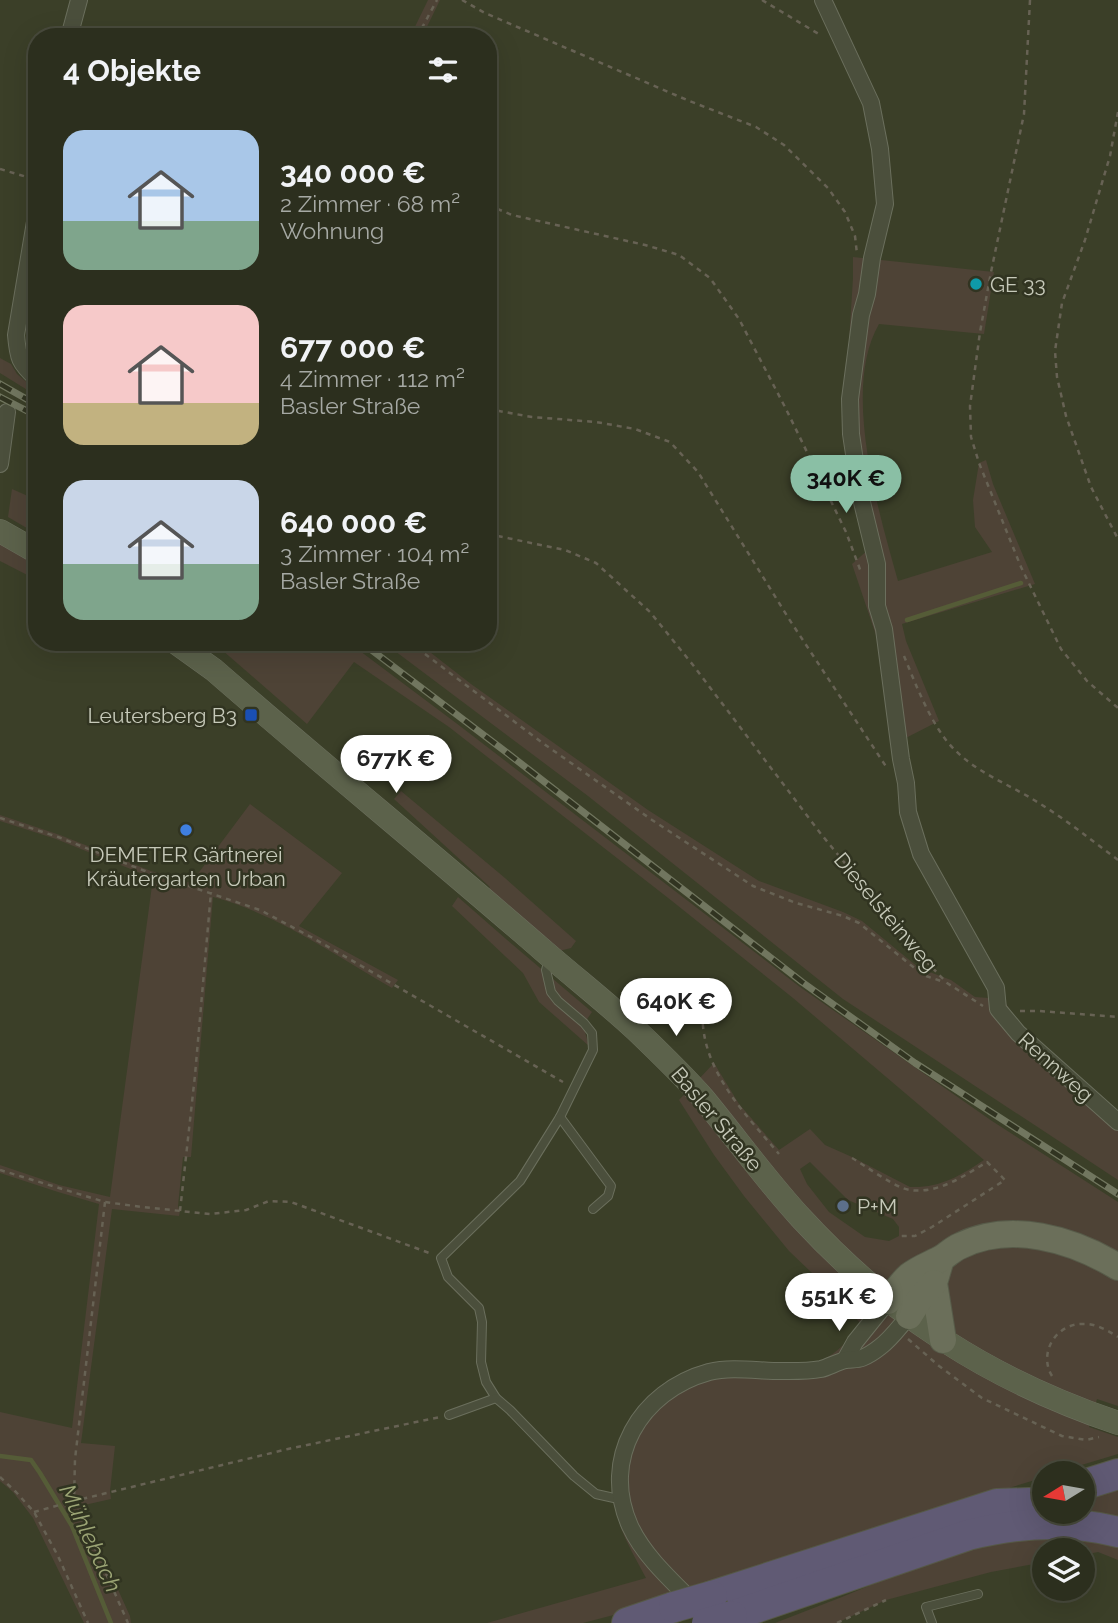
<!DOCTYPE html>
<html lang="de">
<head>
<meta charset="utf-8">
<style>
  body { margin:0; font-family:Raleway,sans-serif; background:#383b2b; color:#f1f3f6; height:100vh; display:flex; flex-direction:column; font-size:26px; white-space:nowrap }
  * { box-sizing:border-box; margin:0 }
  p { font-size:23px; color:#a6a9a4 }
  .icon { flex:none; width:38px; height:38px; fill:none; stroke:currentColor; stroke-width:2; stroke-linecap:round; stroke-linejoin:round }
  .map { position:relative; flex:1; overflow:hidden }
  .side { position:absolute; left:28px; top:28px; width:469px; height:623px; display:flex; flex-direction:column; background:#2c2f1e; border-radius:28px; box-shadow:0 7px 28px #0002,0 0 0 2px #484a3c }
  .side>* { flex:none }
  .needle { width:46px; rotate:259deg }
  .fabs { position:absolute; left:1032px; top:1461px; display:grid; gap:14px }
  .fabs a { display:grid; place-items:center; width:63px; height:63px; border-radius:50%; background:#2c2f1e; box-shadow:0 7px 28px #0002,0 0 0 2px #484a3c; font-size:35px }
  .price { position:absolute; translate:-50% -60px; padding:0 16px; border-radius:24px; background:#fff; color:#222; font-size:23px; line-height:46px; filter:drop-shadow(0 2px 4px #0008) }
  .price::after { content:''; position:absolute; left:50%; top:42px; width:21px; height:16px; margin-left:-10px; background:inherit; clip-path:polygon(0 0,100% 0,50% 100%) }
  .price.current { background:#8abfa5; color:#111 }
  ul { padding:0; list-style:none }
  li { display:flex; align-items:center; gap:21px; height:175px; padding:0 35px }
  li span { display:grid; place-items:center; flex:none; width:196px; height:140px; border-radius:21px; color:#555 }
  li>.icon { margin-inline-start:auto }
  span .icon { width:84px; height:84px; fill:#fffc; stroke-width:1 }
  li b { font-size:30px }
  h2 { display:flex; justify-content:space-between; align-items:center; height:84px; padding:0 35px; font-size:30px }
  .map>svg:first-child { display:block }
  .green { fill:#4e4336; fill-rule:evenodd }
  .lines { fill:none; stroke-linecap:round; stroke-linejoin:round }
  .stream { stroke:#555c37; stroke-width:4.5 }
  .lane-casing { stroke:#6b6f5d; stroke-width:10 }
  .street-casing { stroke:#6b6f5d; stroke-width:18 }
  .secondary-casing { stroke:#6b6f5d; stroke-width:24 }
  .primary-casing { stroke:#575b49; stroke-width:28 }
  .highway-casing { stroke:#565947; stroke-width:32 }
  .path { stroke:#676254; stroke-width:2.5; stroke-dasharray:5 5; stroke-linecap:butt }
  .lane { stroke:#4b4f3c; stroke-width:8 }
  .street { stroke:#4b4f3c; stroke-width:16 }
  .secondary { stroke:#5c624b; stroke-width:23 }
  .primary { stroke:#6b6f5a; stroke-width:26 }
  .highway { stroke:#605a74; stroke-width:30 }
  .rail-casing { stroke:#71765f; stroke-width:7 }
  .rail { stroke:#313421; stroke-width:4.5; stroke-dasharray:13; stroke-linecap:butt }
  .highway-bridge-casing { stroke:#565947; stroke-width:32; stroke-linecap:butt }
  .highway-bridge { stroke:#605a74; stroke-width:30 }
  .culture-dot { fill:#0f9aa8; stroke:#313421; stroke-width:2.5 }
  .transit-dot { fill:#1a4fb4; stroke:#313421; stroke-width:2.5 }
  .shop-dot { fill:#3f7fe0; stroke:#313421; stroke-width:2.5 }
  .service-dot { fill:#5c6f8a; stroke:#313421; stroke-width:2.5 }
  .labels { text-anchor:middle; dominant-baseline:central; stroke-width:5; stroke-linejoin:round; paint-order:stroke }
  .poi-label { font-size:21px; fill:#c6c9b9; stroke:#313421; text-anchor:start }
  .street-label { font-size:21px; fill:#c6c9b9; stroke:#313421 }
  .water-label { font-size:23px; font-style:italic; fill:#9ca575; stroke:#313421 }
</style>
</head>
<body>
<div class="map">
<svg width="1118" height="1623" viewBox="0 0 1118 1623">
  <rect width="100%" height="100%" fill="#3b3f28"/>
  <g class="green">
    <polygon points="428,0 440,0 422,37 410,37"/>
    <path d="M853,257L994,272L984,334L879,324C841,390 879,512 898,581L992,552L975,527L973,500L979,463L986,460L993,484L1035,584L902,624L906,641L939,721L892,745L880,647L852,564L869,549L844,421L853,278Z"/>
    <polygon points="0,358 11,364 17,374 37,391 37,396 0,373"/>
    <polygon points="12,489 37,500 37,534 8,517"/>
    <polygon points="0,539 37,559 37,580 0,561"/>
    <path d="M227,642H348L456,723L800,987L992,1121L1118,1202V1406L1097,1399L1089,1427L1118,1437V1454L1055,1473L1045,1474V1477L933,1511L667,1601L583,1623H487L646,1578C634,1555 615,1525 615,1499C614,1486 622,1460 624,1446C625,1439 626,1432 628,1425C646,1384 695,1361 737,1361C763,1361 799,1371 822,1360C838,1353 850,1338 862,1325L833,1293L789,1251L744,1196L714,1155L679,1100L714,1063L739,1104L779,1150L810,1129L825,1145L852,1157L910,1187C940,1188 960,1176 984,1160L793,998L672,901L449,727L354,662L307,724L222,650ZM810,1162L848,1200L893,1219L899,1227V1236L889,1241L865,1237L829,1212L807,1184L800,1169Z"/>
    <polygon points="383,642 417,642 471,684 648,810 759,881 843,912 862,921 919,968 951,980 975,997 1003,999 1020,1025 1118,1112 1118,1180 843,999 588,796"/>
    <polygon points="401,791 505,878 576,941 571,948 551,953 485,894 490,887 394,799"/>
    <path d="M250,804L342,873L299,926L398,980L392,988C337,956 275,913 213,897L191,1157H183L178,1206L180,1211L179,1216L112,1209L81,1443L115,1446L110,1491L111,1499L80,1506L130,1616L131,1623H84L33,1518L13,1492L0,1481V1412L72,1428L99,1204L58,1192L0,1173V1165L59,1185L110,1197L153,878L56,839L0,821V815L60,835L151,871L191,883Z"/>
    <polygon points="458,897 506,939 592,1012 583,1025 589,1046 539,1002 523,973 452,906"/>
    <polygon points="1118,1486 1118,1528 1083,1512 1083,1496"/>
    <polygon points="1003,1537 1118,1540 1118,1560 1098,1552 1083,1555 1083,1550 1045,1550 1045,1562 991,1572 886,1600 837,1623 775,1623 842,1597 897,1574"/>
  </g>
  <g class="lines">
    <g class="stream">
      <polyline points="907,620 1021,583"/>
      <polyline points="0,1456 31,1460 40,1473 72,1526 111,1623"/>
    </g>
    <defs>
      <g id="lane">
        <polyline points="549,959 546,970 551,992 558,1001 584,1023 592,1033 593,1050 560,1117 520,1181 441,1258 448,1277 479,1308 482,1322 481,1362 486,1382 496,1398 510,1410 574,1476 596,1494 614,1498 622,1498"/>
        <polyline points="560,1117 611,1186 608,1196 593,1209"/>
        <polyline points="449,1415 496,1398"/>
        <polyline points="932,1623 926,1607 978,1594"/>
      </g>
      <g id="street">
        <polyline points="823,0 871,103 880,149 885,204 872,258 867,294 861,315 850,399 851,434 860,494 877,564 877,606 884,629 901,759 906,783 908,812 921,854 996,988 998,1009 1018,1033 1118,1122"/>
        <polyline points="69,37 79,0"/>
        <path d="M37,210L16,335C18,358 19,363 37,379"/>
        <polyline points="0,464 7,412"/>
        <polyline points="845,1360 855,1342 888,1301"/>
        <path d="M695,1604C671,1580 644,1556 630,1526C600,1459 640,1391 709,1372C729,1367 751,1370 773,1371C788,1371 805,1372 821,1369C829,1367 837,1362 846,1360C851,1359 857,1360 862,1358C867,1356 875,1351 880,1347C891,1339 900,1326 909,1316"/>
      </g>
      <g id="secondary">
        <polyline points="0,531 37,552"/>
        <path d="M175,642L214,670C323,765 436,857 545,952C575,978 607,1003 636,1030C659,1052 682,1074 703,1098C736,1138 766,1180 801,1218C892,1317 991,1380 1118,1423"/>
      </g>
      <g id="primary">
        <polyline points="941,1259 934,1283 943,1340"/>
        <path d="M888,1301C895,1293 901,1283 909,1276C919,1268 931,1264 942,1258C948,1254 953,1249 960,1246C1011,1221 1072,1239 1118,1267"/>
        <polyline points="909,1316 919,1300 934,1283"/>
      </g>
      <g id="highway">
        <polyline points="1083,1485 1118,1474"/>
        <polyline points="712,1596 997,1504 1029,1503"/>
        <path d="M732,1616L968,1535C1017,1523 1069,1519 1118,1532"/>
        <polyline points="627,1623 674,1607"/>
      </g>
    </defs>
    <use href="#lane" class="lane-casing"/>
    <use href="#street" class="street-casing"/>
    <use href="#secondary" class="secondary-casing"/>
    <use href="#primary" class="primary-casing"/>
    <use href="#highway" class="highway-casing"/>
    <g class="path">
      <polyline points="462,0 485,13 687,100 756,127 784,145 828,188 845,212 855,236 857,254"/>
      <polyline points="762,0 822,36"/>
      <polyline points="1030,0 1024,114 991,272 980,332 970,406 971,437 979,463 1021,567 1061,649 1087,681 1118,708"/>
      <polyline points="417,37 437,0"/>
      <polyline points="1118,112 1110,156 1085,240 1062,303 1055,351 1057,377 1066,416 1091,487 1118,539"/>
      <polyline points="0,169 37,180"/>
      <polyline points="488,205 512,215 645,245 679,255 710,278 739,319 786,409 846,532 861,572"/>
      <polyline points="488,409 532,417 596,422 635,429 670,442 698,472 789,619 887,768"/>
      <polyline points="488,534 565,550 596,563 650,612 693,665 821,834 921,956 947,983 983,1006"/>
      <polyline points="409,642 544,744 652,820 753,886 796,903 843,916 859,923 923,975 944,982"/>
      <path d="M904,656C916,685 933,730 956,751C978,773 1008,784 1034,800C1064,818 1090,839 1118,860"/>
      <polyline points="0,818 58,837 150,873 260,910 311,937 563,1082"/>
      <path d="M703,1004C697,1066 742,1110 779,1154"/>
      <polyline points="1020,1011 1040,1011 1118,1017"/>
      <path d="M852,1158C866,1166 895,1188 910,1190C938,1194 964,1176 987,1162L1005,1180L932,1227L915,1236H899"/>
      <polyline points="0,1170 105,1202 142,1207 210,1214 246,1210 269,1201 291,1202 432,1254"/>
      <polyline points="105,1202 75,1459 74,1501 128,1623"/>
      <polyline points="180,1211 195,1075 211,892"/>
      <polyline points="908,1339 939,1366 982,1398 1062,1436 1086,1440 1099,1437"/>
      <path d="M1052,1376C1038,1353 1056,1324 1082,1324C1095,1323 1107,1330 1118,1337"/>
      <polyline points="0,1477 16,1492 34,1512 58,1556 88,1623"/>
      <polyline points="34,1512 74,1501 288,1449 440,1417"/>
      <polyline points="837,1623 886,1600"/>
    </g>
    <use href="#lane" class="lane"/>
    <use href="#street" class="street"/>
    <use href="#secondary" class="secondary"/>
    <use href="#primary" class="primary"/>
    <use href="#highway" class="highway"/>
    <defs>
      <g id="rail">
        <polyline points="0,384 37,405"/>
        <polyline points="0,397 37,416"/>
        <polyline points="361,642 506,752 802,982 915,1063 1118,1194"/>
      </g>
    </defs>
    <use href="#rail" class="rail-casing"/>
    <use href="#rail" class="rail"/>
    <defs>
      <g id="highway-bridge">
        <polyline points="674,1607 712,1596"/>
        <polyline points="707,1623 732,1616"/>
      </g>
    </defs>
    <use href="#highway-bridge" class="highway-bridge-casing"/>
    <use href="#highway-bridge" class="highway-bridge"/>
  </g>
  <circle class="culture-dot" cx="976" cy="284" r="7"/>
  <rect class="transit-dot" x="244" y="708" width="14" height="14" rx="3.5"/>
  <circle class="shop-dot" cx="186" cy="830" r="7"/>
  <circle class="service-dot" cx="843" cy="1206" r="7"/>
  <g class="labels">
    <g class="poi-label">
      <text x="990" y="284">GE 33</text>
      <text x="237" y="715" text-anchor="end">Leutersberg B3</text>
      <text x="186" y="854" text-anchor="middle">DEMETER Gärtnerei<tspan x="186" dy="24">Kräutergarten Urban</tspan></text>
      <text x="857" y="1206">P+M</text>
    </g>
    <g class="street-label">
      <text transform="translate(886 912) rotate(50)">Dieselsteinweg</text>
      <text transform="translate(1056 1067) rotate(42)">Rennweg</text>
      <text transform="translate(717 1119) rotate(50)">Basler Straße</text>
    </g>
    <g class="water-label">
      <text transform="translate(91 1538) rotate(65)">Mühlebach</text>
    </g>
  </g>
</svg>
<div class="fabs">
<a><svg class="needle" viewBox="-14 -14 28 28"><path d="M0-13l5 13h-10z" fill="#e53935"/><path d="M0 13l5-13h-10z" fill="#a6a9a4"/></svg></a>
<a><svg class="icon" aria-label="layers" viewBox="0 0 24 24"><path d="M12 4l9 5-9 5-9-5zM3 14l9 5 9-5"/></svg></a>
</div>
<b class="price current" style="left:846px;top:515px">340K €</b>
<b class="price" style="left:396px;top:795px">677K €</b>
<b class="price" style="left:676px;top:1038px">640K €</b>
<b class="price" style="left:839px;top:1333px">551K €</b>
<section class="side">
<h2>4 Objekte<svg class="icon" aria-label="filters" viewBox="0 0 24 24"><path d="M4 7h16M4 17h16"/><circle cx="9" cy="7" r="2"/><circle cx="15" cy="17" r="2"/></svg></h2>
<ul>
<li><span style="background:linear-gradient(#a9c7e8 65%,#7fa58c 0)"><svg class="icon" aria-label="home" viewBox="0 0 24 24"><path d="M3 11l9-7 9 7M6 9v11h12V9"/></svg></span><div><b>340 000 €</b><p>2 Zimmer · 68 m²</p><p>Wohnung</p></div></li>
<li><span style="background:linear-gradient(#f6c9c9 70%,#c2b280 0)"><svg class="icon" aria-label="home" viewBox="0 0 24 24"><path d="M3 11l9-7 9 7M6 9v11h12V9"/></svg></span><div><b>677 000 €</b><p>4 Zimmer · 112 m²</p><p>Basler Straße</p></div></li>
<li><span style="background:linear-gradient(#c9d6e8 60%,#7fa58c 0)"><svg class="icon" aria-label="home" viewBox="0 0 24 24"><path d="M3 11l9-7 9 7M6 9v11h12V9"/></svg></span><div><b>640 000 €</b><p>3 Zimmer · 104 m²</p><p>Basler Straße</p></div></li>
</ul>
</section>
</div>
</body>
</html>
